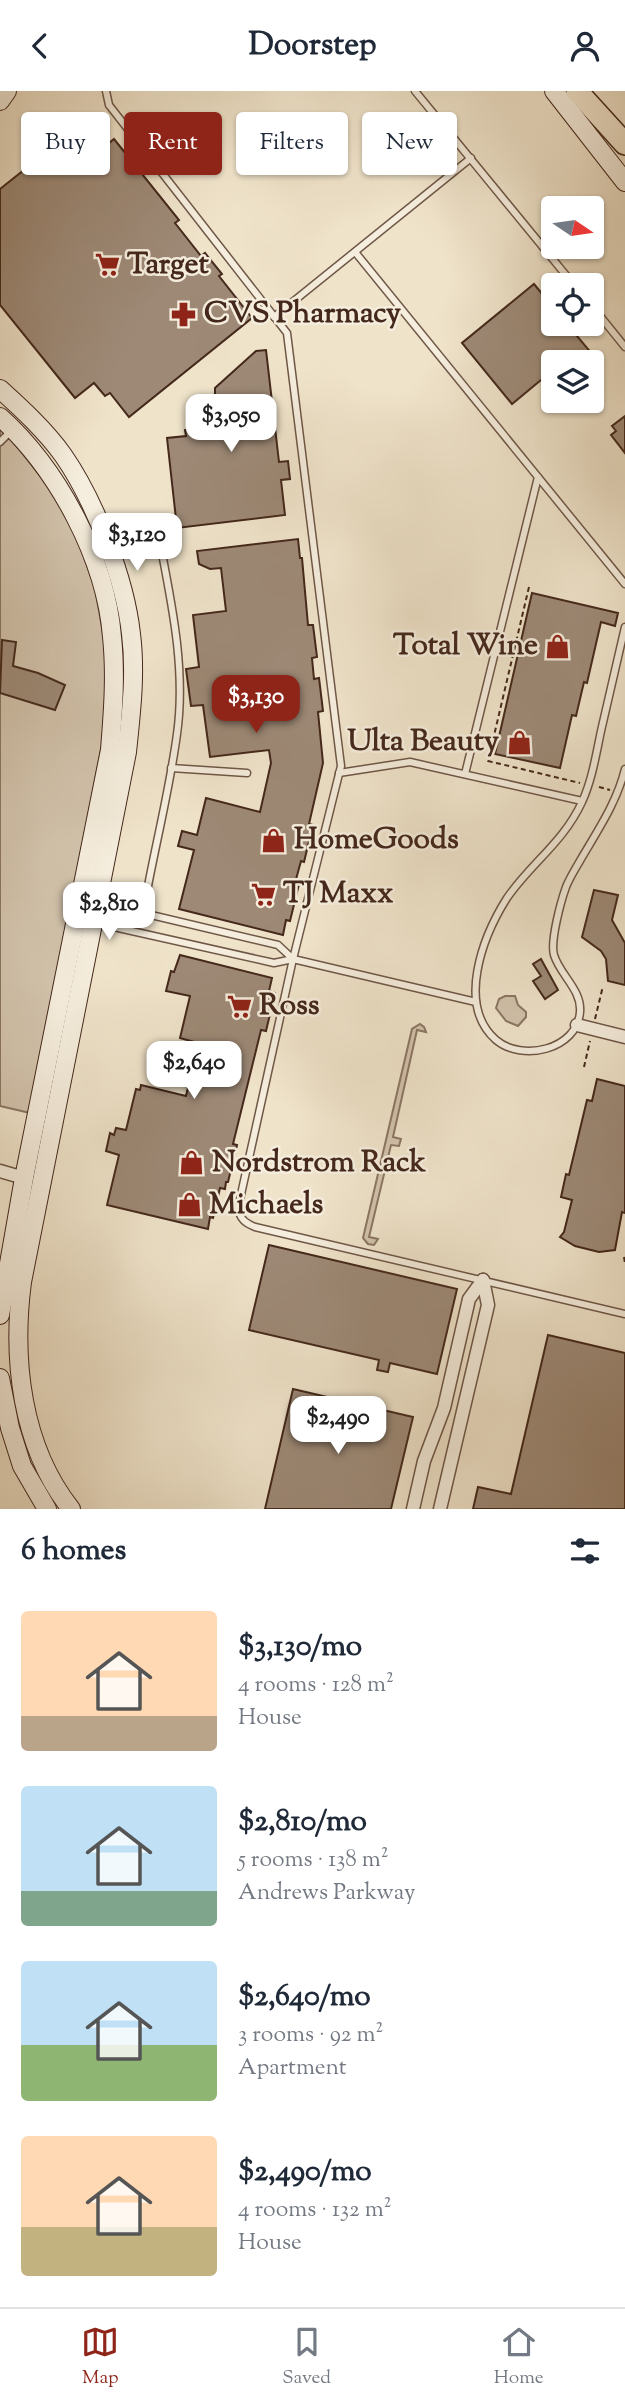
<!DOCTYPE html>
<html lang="en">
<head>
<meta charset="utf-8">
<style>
  body { margin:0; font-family:"Sorts Mill Goudy",serif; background:#f6f6f7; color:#1f2937; height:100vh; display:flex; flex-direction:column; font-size:26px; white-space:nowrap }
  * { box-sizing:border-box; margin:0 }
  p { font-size:23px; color:#747a83 }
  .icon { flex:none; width:38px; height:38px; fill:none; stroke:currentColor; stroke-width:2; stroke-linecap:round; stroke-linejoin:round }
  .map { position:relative; height:1418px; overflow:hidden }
  .drawer { display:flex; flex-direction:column; background:#fff; flex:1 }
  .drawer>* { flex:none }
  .top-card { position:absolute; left:21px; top:21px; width:584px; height:63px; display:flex; gap:14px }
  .needle { width:46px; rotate:103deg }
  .controls { position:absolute; left:541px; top:105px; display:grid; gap:14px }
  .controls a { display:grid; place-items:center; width:63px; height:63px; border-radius:7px; background:#fff; box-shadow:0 2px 5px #0004; font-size:35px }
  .price { position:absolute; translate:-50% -60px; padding:0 16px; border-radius:14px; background:#fff; color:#222; font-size:23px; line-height:46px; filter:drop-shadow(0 2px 4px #0008) }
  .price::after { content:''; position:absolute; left:50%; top:42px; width:21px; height:16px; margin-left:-10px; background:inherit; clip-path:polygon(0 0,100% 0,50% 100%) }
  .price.active { background:#8f2418; color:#fff }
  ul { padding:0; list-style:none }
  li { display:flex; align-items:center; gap:21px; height:175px; padding:0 21px }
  li span { display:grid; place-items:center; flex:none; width:196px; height:140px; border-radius:7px; color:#555 }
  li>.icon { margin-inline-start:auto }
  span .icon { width:84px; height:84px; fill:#fffc; stroke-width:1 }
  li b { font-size:30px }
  h2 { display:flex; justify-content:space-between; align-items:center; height:84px; padding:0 21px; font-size:30px }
  .chip { padding:0 24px; border-radius:7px; background:#fff; box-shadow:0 2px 5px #0004; font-size:24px; line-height:63px }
  .chip.active { background:#8f2418; color:#fff }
  header { display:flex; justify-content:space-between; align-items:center; height:91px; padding:0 21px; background:#fff; font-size:32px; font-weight:700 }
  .tab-bar { display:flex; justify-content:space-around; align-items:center; height:98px; border-top:2px solid #e0e1e3; background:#fff; font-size:19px; color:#747a83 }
  .tab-bar a { display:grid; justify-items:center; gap:4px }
  .tab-bar .active { color:#8f2418 }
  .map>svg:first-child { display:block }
  .green { fill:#d2c3ac; stroke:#8b7664; stroke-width:2 }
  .building { fill:#9d8976; stroke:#44281b; stroke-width:2 }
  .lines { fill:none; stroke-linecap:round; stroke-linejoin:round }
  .lane-casing { stroke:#6f5747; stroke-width:9 }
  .street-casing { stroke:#6f5747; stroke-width:15 }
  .secondary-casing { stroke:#44281b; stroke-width:20 }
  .highway-casing { stroke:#44281b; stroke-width:24 }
  .path { stroke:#44281b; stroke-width:2; stroke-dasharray:5 3.5; stroke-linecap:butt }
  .lane { stroke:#f5eddd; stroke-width:6 }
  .street { stroke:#f5eddd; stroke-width:12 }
  .secondary { stroke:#f5eddd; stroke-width:18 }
  .highway { stroke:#efe3ca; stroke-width:21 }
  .labels { text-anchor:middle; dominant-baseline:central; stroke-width:5; stroke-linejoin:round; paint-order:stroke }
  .poi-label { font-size:30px; font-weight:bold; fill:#44281b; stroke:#f5eddd; text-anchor:start }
</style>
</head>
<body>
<header><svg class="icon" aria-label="back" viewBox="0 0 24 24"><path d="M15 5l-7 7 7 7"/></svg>Doorstep<svg class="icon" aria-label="person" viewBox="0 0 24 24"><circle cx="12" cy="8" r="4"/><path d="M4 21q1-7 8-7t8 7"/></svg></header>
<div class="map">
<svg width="625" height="1418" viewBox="0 0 625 1418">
  <rect width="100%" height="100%" fill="#efe3ca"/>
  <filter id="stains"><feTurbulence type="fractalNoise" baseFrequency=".00286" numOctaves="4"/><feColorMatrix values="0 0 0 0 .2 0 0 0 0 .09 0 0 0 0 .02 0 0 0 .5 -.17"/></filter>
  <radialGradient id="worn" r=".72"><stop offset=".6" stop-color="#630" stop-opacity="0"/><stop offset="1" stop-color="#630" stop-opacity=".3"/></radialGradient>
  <g class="green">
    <polygon points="0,334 55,404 75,442 95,497 105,554 107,583 103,648 30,1022 0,1015"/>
    <polygon points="505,905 515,905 518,914 526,921 526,926 518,935 506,930 496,917 499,908"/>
    <polygon points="420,933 424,936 426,941 417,939 393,1046 401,1048 399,1055 391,1054 369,1146 378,1148 374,1154 368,1153 363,1147 412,938"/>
  </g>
  <g class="building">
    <polygon points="83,32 103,57 114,48 179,129 175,132 201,165 205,162 222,183 219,185 252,227 129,326 110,302 105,305 94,292 75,307 0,214 0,98"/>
    <polygon points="534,193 553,216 553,233 567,233 593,264 584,271 581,271 573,262 563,271 553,271 553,279 512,313 462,252"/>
    <polygon points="266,259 279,371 288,370 290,388 281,389 285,424 177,437 167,347 186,345 185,339 198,337 196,321 215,319 215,297 256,260"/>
    <polygon points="625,325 625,362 611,344 616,340 612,335"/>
    <polygon points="298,448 300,467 302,467 308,534 313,534 317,566 312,567 314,588 319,587 323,620 318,621 323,672 309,733 313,734 304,771 301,770 295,792 299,793 290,830 286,829 283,844 179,818 194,759 178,755 182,740 197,744 206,707 260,721 271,672 269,659 210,666 203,614 191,615 186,578 199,576 193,524 226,520 221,477 210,478 199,473 197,460"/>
    <polygon points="532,502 618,522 615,535 601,531 587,592 584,591 576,625 572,624 560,677 495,663"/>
    <polygon points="2,549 16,551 13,575 38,582 65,594 55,619 0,602"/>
    <polygon points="594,799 618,804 612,829 625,852 625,894 608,890 606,868 601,860 582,846"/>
    <polygon points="180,864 272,887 269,900 275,902 266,940 261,939 233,1053 237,1054 228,1091 226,1091 225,1098 220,1097 213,1127 210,1126 208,1138 107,1114 119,1064 106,1060 110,1042 114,1044 116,1037 126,1039 136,998 140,999 141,994 186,1005 198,952 180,947 190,905 166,900 171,880 174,881"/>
    <polygon points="541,868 558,899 545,908 533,890 541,885 533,873"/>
    <polygon points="597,988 625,995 625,1122 622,1121 615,1159 599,1161 575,1155 560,1146 564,1141 572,1109 561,1106 566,1083 569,1084 587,1009 592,1010"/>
    <polygon points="269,1154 457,1198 437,1283 390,1272 388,1281 377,1279 379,1269 249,1239"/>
    <polygon points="548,1244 625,1262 625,1418 473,1418 478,1396 511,1403"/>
    <polygon points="293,1298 413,1326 391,1418 265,1418"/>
  </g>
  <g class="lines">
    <defs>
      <g id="lane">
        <path d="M106,0L109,14L287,242L341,675L293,868L238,1117C240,1128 245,1132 255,1136L625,1223"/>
        <polyline points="415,0 574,194"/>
        <polyline points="355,161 625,493"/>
        <polyline points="592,215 625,256"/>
        <polyline points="274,226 471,67"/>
        <polyline points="0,351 12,339"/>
        <path d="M625,536C617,571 609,605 601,640C596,664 592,689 582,711C563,752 531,772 507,807C483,845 456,914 496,949C522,971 577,959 580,921C582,899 560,884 554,864C550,850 561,810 566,796C570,786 576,777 581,768C598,739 617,711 625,678"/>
        <polyline points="171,677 247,682"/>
        <polyline points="339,682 410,671 582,710"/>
        <polyline points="465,683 538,386"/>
        <polyline points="99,819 109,814 278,854 293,868"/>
        <path d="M143,822C153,763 169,703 177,643C186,580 172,514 160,452"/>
        <polyline points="99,826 105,834 274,872 293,868 476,911"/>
      </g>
      <g id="street">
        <polyline points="577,934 625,946"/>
        <polyline points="0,1080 24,1087"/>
        <polyline points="413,1418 424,1370 444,1317 469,1208 483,1189"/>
        <polyline points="440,1418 488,1214 483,1189"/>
      </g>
      <g id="secondary">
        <polyline points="554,0 625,91"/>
        <polyline points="0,10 7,0"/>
        <path d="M0,298C22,318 45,339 63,364C95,410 125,488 131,543C136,583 131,622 127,661L22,1191C12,1268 21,1355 71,1418"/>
        <path d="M0,326C58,378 106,468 112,546C116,584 113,621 110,659L24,1087L0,1224"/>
        <polyline points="0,1287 10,1337 22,1375 47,1418"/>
      </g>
      <polyline id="highway" points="577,0 625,53"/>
    </defs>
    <use href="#lane" class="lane-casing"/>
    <use href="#street" class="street-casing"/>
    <use href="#secondary" class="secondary-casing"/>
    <use href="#highway" class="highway-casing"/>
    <g class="path">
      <polyline points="529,496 488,670 580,692"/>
      <polyline points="599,696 610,699"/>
      <polyline points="595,928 603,895"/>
      <polyline points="584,976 590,950"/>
      <polyline points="624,1166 625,1172"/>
    </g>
    <use href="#lane" class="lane"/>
    <use href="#street" class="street"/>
    <use href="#secondary" class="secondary"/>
    <use href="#highway" class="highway"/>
  </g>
  <defs>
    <symbol id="supermarket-bare" viewBox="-9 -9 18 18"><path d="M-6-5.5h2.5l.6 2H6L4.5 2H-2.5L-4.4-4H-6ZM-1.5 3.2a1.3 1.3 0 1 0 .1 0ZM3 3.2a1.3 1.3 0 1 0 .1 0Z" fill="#8f2418" stroke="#f5eddd" stroke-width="2.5" paint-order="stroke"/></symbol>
    <symbol id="pharmacy-bare" viewBox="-9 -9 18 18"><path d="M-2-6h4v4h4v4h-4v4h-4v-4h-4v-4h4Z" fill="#8f2418" stroke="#f5eddd" stroke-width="2.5" paint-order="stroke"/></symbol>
    <symbol id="shop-bare" viewBox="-9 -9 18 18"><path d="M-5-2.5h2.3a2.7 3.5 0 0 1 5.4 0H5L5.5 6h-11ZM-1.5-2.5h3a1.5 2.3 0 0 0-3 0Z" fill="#8f2418" stroke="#f5eddd" stroke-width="2.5" paint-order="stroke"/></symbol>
  </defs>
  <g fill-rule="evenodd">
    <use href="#supermarket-bare" x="90" y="156" width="35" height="35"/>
    <use href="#pharmacy-bare" x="166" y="206" width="35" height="35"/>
    <use href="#shop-bare" x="540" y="538" width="35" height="35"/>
    <use href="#shop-bare" x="502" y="634" width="35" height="35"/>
    <use href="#shop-bare" x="256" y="732" width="35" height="35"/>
    <use href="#supermarket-bare" x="246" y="786" width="35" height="35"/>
    <use href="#supermarket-bare" x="222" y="898" width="35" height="35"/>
    <use href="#shop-bare" x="174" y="1054" width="35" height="35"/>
    <use href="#shop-bare" x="172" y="1096" width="35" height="35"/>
  </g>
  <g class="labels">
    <g class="poi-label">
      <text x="127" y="174">Target</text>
      <text x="204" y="223">CVS Pharmacy</text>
      <text x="538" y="555" text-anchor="end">Total Wine</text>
      <text x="499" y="651" text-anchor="end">Ulta Beauty</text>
      <text x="294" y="749">HomeGoods</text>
      <text x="283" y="803">TJ Maxx</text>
      <text x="259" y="915">Ross</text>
      <text x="212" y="1072">Nordstrom Rack</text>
      <text x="209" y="1114">Michaels</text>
    </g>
  </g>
  <rect width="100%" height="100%" filter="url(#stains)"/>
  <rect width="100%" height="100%" fill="url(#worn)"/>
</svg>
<div class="controls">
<a><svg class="needle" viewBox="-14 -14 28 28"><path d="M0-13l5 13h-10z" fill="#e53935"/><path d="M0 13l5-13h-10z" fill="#747a83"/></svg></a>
<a><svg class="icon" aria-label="locate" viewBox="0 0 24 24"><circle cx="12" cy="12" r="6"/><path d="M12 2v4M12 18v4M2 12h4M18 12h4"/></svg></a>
<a><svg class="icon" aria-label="layers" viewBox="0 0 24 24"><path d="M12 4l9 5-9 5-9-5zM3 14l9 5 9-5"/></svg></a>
</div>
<b class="price" style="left:231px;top:363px">$3,050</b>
<b class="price" style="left:137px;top:482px">$3,120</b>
<b class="price active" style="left:256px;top:644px">$3,130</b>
<b class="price" style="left:109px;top:851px">$2,810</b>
<b class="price" style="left:194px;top:1010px">$2,640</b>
<b class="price" style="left:338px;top:1365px">$2,490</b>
<div class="top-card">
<a class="chip">Buy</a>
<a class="chip active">Rent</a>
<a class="chip">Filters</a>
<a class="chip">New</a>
</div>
</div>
<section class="drawer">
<h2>6 homes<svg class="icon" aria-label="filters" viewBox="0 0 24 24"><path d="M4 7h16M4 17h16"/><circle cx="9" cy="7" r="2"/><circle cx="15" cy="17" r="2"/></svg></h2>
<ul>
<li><span style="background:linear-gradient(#ffd9b3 75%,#b9a48a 0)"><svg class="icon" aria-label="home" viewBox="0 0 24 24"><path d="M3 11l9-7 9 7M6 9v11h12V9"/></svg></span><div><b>$3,130/mo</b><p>4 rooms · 128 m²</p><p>House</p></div></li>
<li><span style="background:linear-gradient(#bfe0f5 75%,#7fa58c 0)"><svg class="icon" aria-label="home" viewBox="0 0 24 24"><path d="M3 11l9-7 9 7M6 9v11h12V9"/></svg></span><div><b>$2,810/mo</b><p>5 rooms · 138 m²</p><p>Andrews Parkway</p></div></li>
<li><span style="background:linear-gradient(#bfe0f5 60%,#8fb573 0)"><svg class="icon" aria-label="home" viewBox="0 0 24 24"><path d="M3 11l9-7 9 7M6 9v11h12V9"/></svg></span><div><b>$2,640/mo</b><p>3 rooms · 92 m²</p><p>Apartment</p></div></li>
<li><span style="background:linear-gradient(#ffd9b3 65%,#c2b280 0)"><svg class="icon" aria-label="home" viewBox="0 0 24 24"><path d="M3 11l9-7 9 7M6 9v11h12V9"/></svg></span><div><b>$2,490/mo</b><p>4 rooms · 132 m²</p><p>House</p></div></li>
</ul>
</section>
<nav class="tab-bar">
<a class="active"><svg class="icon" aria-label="map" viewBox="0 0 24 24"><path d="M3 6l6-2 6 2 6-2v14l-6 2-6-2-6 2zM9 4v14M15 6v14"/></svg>Map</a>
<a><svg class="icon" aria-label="saved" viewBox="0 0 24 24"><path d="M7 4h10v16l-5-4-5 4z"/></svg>Saved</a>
<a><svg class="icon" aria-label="home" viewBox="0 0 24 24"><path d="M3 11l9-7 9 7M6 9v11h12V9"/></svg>Home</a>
</nav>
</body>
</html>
